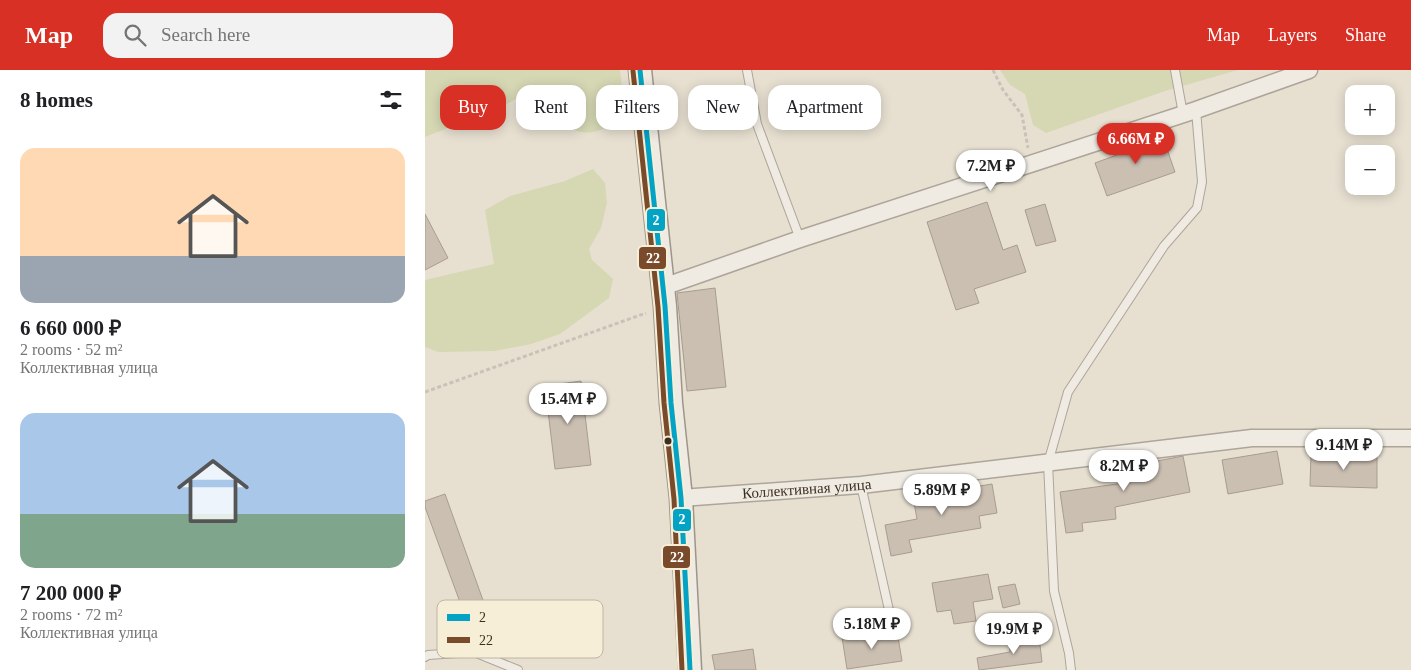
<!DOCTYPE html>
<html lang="en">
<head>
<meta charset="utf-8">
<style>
  body { margin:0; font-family:"Times New Roman",serif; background:#f2f2f2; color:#202124; height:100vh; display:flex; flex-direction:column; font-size:19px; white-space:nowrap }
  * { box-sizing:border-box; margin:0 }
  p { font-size:16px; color:#757577 }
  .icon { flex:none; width:28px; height:28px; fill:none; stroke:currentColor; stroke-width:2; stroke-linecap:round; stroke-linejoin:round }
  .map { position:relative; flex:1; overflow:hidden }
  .drawer { display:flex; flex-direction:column; background:#fff; width:425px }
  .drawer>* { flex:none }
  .hud { position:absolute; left:15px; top:15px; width:475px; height:45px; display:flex; gap:10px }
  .fabs { position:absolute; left:920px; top:15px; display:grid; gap:10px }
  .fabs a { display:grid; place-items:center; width:50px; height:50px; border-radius:10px; background:#fff; box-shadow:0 2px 12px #0003; font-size:25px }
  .price { position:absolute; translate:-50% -42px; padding:0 11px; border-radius:18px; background:#fff; color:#222; font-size:16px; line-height:32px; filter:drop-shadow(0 1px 2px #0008) }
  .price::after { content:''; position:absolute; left:50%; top:30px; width:15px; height:11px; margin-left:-8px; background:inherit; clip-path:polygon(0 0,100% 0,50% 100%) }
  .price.selected { background:#d93025; color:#fff }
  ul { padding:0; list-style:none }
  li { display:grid; align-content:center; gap:10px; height:265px; padding:0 20px }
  li span { display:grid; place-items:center; height:155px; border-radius:15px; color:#555 }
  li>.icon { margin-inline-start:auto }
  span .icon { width:90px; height:90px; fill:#fffc; stroke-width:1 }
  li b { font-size:21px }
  h2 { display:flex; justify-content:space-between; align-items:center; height:60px; padding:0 20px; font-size:21px }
  .chip { padding:0 18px; border-radius:15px; background:#fff; box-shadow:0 2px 12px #0003; font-size:18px; line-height:45px }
  .chip.selected { background:#d93025; color:#fff }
  header { display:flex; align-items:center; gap:30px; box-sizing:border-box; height:70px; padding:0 25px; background:#d93025; color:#fff }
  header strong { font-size:24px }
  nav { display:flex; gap:28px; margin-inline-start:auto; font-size:18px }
  .search { width:350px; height:45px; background:#f2f2f2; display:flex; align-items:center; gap:12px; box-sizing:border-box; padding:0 18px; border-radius:15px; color:#757577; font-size:19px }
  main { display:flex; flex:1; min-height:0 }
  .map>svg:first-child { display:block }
  .green { fill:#d6d7b3 }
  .building { fill:#cbbfb2; stroke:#a89c90 }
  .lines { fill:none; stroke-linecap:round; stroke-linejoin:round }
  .lane-casing { stroke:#ada599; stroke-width:10 }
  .street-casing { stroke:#ada599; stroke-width:19 }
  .secondary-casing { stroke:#9c958a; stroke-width:25 }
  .path { stroke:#c8c2b9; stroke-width:3; stroke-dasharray:4 2.5; stroke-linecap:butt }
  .lane { stroke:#efebe3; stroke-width:8 }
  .street { stroke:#efebe3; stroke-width:16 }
  .secondary { stroke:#efebe3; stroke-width:22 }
  .bus-1-casing { stroke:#f7eed8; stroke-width:9 }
  .bus-2-casing { stroke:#f7eed8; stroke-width:9 }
  .bus-1 { stroke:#03a3c5; stroke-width:5 }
  .bus-2 { stroke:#7a4b2a; stroke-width:5 }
  .bus-dot { fill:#3d2e20; stroke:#f7eed8; stroke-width:2 }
  .labels { text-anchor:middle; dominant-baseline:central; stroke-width:5; stroke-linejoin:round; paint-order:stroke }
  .street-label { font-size:15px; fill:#3d2e20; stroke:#f7eed8 }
  .key { fill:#f7eed8; stroke:#bfb4a1; stroke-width:1 }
  .key-label { font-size:14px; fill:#3d2e20 }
  .line-badge { stroke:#f7eed8; stroke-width:2 }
  .badge-label { font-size:14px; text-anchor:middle; font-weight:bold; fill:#fff }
</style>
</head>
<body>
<header>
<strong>Map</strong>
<div class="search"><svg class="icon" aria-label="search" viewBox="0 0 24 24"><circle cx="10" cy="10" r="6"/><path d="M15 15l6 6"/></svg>Search here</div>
<nav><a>Map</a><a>Layers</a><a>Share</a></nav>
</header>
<main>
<section class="drawer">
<h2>8 homes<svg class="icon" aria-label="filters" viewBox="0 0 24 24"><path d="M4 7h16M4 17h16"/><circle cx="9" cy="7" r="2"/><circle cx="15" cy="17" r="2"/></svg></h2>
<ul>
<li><span style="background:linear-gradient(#ffd9b3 70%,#9aa5b1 0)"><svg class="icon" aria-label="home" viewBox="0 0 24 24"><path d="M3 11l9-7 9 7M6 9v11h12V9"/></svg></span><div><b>6 660 000 ₽</b><p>2 rooms · 52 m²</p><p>Коллективная улица</p></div></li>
<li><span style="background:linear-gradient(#a9c7e8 65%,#7fa58c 0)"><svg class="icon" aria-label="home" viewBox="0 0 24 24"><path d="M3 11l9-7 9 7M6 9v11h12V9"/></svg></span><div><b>7 200 000 ₽</b><p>2 rooms · 72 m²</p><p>Коллективная улица</p></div></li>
</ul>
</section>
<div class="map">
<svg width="986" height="600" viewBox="0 0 986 600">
  <rect width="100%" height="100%" fill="#e7e0d1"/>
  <g class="green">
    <path d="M0,0H195C196,12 200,28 196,39C193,49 184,57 175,60C145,71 133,45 120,23L106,21L76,37L0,67Z"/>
    <polygon points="575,0 813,0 740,21 621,63 608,55 600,24 585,15"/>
    <polygon points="168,99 180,113 182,133 176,158 164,179 167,190 188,209 184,228 135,264 106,274 70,281 13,282 0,277 0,210 69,194 60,140 85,126 140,111"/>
  </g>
  <g class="building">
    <polygon points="736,62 750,102 682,126 670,93 697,83 694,76"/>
    <polygon points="562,132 578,180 592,175 601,202 549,219 554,233 531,240 502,152"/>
    <polygon points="620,134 631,171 611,176 600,140"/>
    <polygon points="0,144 23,188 0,200"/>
    <polygon points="290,218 301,317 262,321 252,223"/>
    <polygon points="156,311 166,395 130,399 120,316"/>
    <polygon points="852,381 858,414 803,424 797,390"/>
    <polygon points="886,385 952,386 952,418 885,416"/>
    <polygon points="758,386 765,422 690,437 691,449 657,453 658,461 641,463 635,422 699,413 696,398"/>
    <polygon points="567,414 572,443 554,446 556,458 484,470 487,482 466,486 460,455 492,449 488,427"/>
    <polygon points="20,424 64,547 43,554 0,437 0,431"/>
    <polygon points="563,504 568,529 548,532 551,551 529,554 526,540 512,542 507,513"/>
    <polygon points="590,514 595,534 578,538 573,517"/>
    <polygon points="472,561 477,591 422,599 417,567 435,565 435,567"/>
    <polygon points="614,567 617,592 554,600 552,588 585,582 584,570"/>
    <polygon points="328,579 331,600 290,600 287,585"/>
  </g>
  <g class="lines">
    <defs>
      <g id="lane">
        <polyline points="322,0 332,54 375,169"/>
        <polyline points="750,0 758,44"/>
        <polyline points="436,415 466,549"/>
        <polyline points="0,587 3,585 49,582 93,600"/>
        <polyline points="646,600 644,583 629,521 623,393 643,322 739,176 772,138 777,112 771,40"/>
      </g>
      <g id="street">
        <polyline points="238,217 375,169 771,40 884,0"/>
        <path id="s1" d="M256,428L436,415L827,368H986"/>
      </g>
      <polyline id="secondary" points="215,0 240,236 246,333 256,428 265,600"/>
    </defs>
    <use href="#lane" class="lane-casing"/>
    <use href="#street" class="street-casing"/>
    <use href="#secondary" class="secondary-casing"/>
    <g class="path">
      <polyline points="568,0 578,20 597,45 603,78"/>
      <polyline points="0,322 221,243"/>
    </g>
    <use href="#lane" class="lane"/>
    <use href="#street" class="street"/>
    <use href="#secondary" class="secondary"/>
    <defs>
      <polyline id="bus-1" points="215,0 240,236 246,333 256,428 265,600"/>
      <polyline id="bus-2" points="208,1 233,237 239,333 249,429 257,600"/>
    </defs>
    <use href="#bus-1" class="bus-1-casing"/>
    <use href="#bus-2" class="bus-2-casing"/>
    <use href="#bus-1" class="bus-1"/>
    <use href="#bus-2" class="bus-2"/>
  </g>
  <circle class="bus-dot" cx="243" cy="371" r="4.5"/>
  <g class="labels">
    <g class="street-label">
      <text stroke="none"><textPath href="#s1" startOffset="126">Коллективная улица</textPath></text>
    </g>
  </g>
  <rect x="12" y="530" width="166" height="58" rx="8" class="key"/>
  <rect x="22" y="544" width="23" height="7" fill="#03a3c5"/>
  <rect x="22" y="567" width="23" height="6" fill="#7a4b2a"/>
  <g class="key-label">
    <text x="54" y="552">2</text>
    <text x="54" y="575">22</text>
  </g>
  <g class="line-badge">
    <rect x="221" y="138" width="20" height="24" rx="5" fill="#03a3c5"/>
    <rect x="213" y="176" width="29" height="24" rx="5" fill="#7a4b2a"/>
    <rect x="247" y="438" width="20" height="24" rx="5" fill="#03a3c5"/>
    <rect x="237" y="475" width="29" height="24" rx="5" fill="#7a4b2a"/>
  </g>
  <g class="badge-label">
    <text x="231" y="155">2</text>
    <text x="228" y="193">22</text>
    <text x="257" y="454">2</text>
    <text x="252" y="492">22</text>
  </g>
</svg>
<div class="fabs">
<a>+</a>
<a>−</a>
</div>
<b class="price selected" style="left:711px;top:95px">6.66M ₽</b>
<b class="price" style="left:566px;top:122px">7.2M ₽</b>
<b class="price" style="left:143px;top:355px">15.4M ₽</b>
<b class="price" style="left:919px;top:401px">9.14M ₽</b>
<b class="price" style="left:699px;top:422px">8.2M ₽</b>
<b class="price" style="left:517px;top:446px">5.89M ₽</b>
<b class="price" style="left:447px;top:580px">5.18M ₽</b>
<b class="price" style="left:589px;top:585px">19.9M ₽</b>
<div class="hud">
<a class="chip selected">Buy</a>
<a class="chip">Rent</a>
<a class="chip">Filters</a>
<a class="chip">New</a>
<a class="chip">Apartment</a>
</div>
</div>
</main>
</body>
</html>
